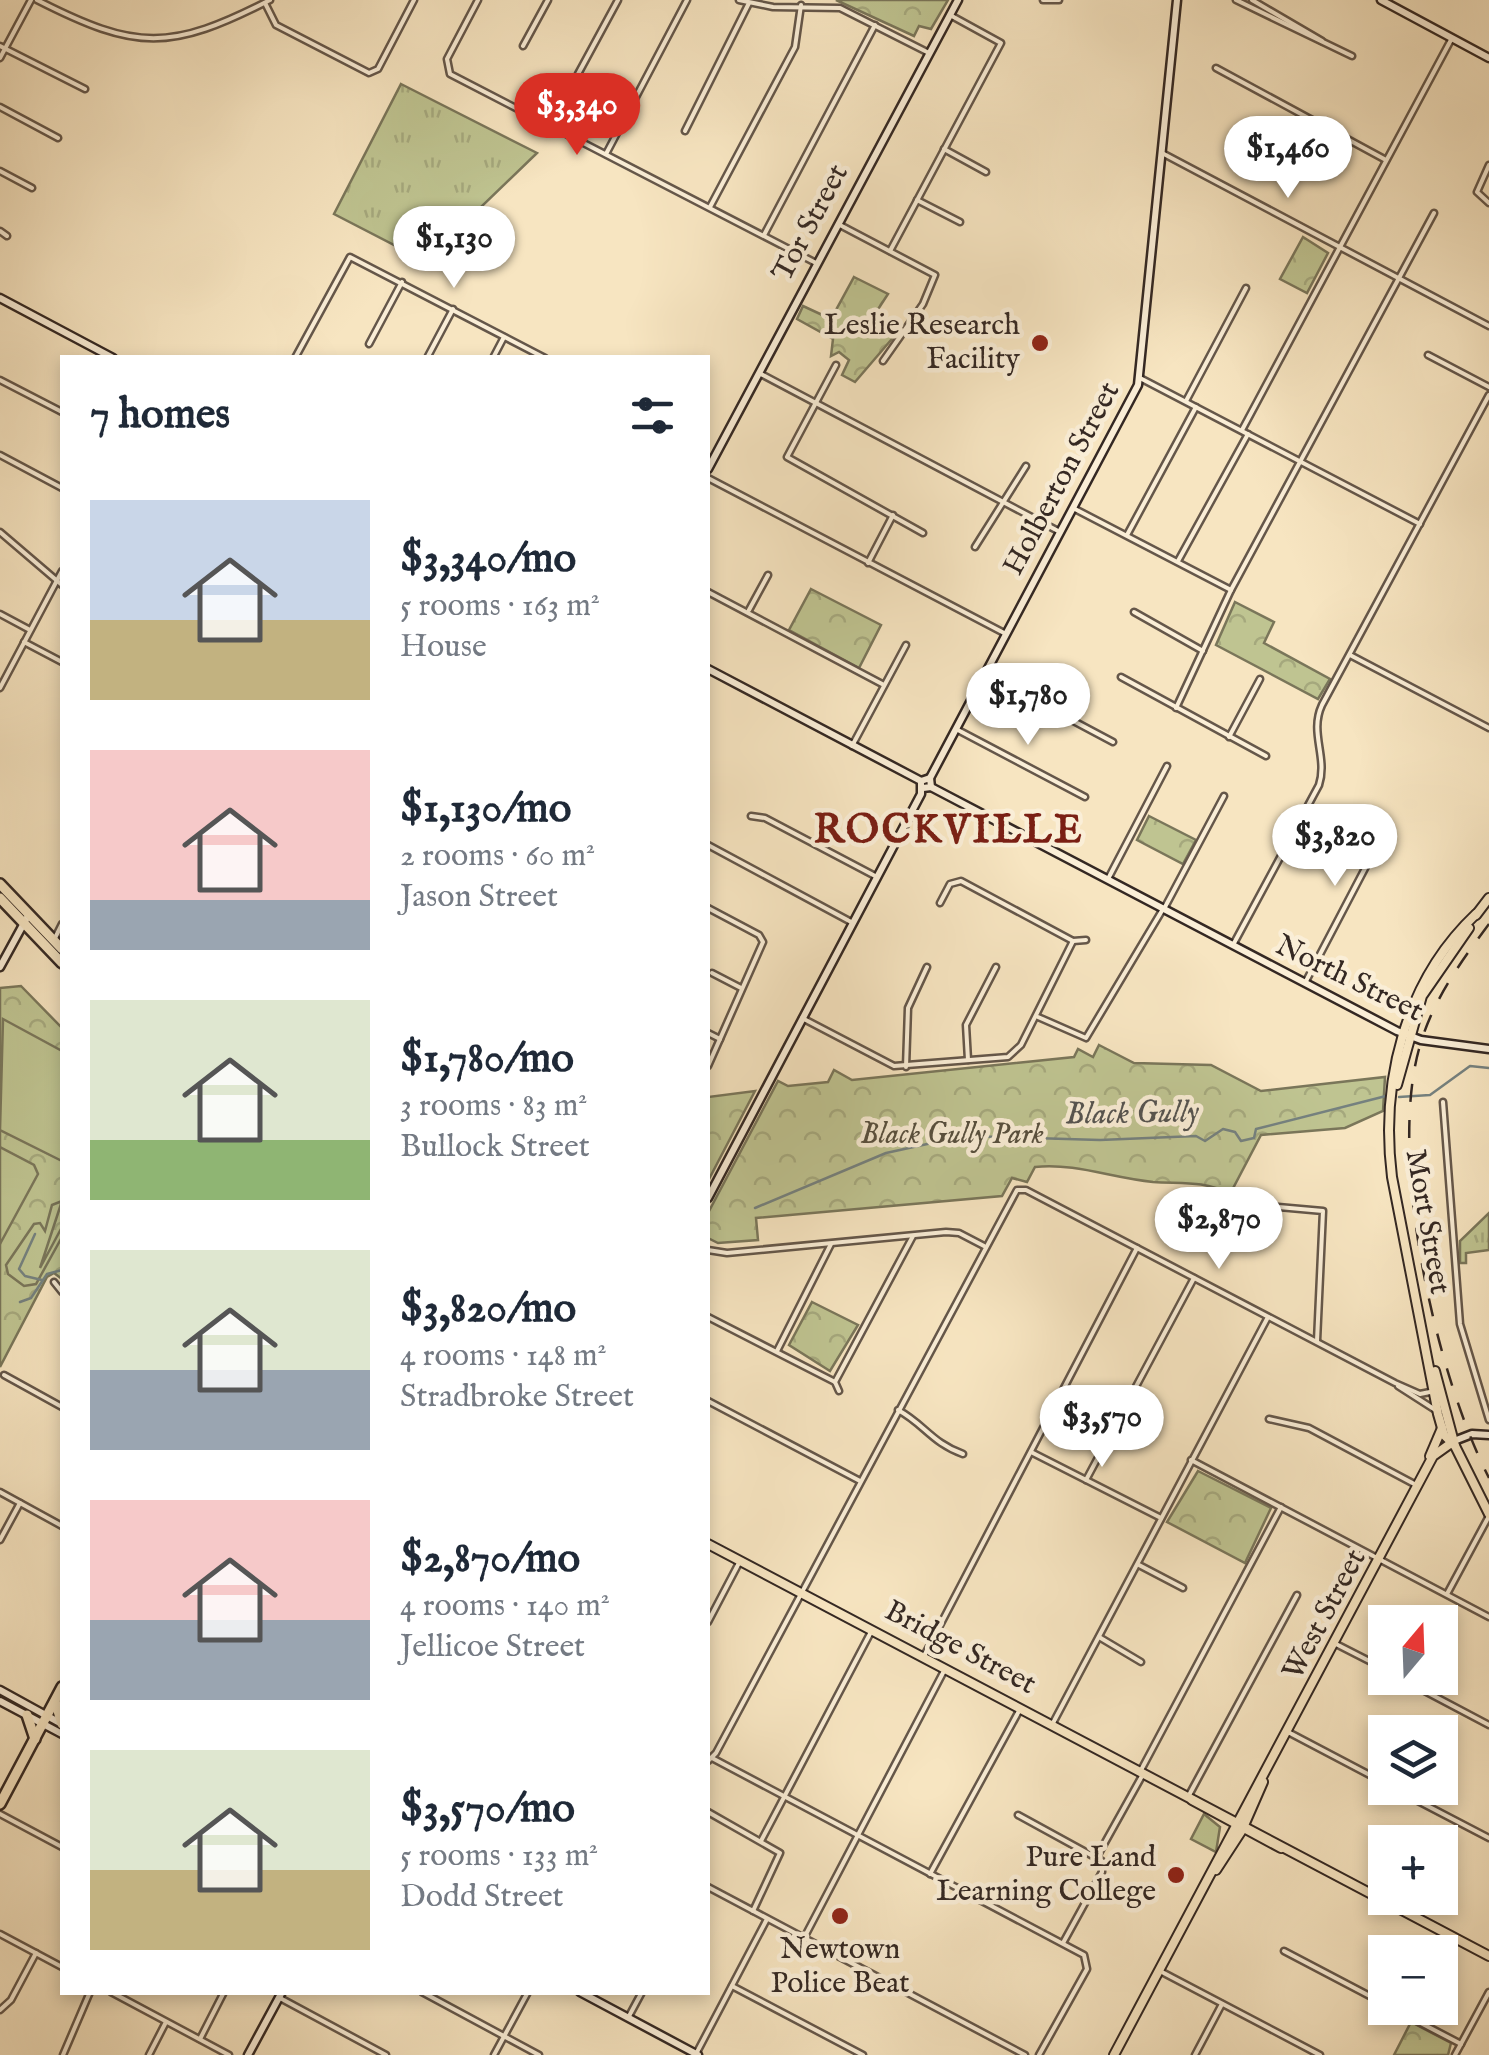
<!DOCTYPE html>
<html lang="en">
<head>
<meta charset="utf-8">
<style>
  body { margin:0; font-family:"IM FELL English",serif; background:#f2f2f3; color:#1f2937; height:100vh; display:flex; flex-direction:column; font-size:38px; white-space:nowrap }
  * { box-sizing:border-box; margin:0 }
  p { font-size:32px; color:#747a83 }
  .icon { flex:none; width:55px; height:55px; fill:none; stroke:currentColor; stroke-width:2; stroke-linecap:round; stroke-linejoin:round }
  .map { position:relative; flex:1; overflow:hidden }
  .panel { position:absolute; left:60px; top:355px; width:650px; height:1640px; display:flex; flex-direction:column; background:#fff; border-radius:0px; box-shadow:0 5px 15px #0003 }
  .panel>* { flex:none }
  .needle { width:65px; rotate:19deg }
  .tools { position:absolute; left:1368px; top:1605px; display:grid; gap:20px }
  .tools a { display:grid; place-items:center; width:90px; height:90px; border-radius:0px; background:#fff; box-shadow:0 5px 15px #0003; font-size:50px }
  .price { position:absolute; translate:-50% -85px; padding:0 22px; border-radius:35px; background:#fff; color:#222; font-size:32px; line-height:65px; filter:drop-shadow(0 2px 5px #0008) }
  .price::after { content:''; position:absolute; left:50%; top:60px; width:30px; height:22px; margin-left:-15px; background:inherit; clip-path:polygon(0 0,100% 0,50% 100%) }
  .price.on { background:#d93025; color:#fff }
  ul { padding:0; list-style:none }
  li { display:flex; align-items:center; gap:30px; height:250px; padding:0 30px }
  li span { display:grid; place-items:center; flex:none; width:280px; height:200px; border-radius:0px; color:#555 }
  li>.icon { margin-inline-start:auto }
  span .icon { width:120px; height:120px; fill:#fffc; stroke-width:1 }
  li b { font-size:42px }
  h2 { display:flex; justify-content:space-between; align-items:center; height:120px; padding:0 30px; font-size:42px }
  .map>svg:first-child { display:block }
  .grass { fill:url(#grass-tufts); stroke:#7a765a; stroke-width:2.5 }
  .park { fill:url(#park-crowns); stroke:#7a765a; stroke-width:2.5 }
  .garden { fill:#bfc491; stroke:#7a765a; stroke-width:2.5 }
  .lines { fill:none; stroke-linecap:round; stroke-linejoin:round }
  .stream { stroke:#75817f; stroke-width:2.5 }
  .street-casing { stroke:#65574a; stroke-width:9 }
  .secondary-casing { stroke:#342823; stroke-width:11 }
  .primary-casing { stroke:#342823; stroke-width:12 }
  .highway-casing { stroke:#342823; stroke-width:14 }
  .street { stroke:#faeed7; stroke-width:4 }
  .secondary { stroke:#faeed7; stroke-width:6 }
  .primary { stroke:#f7e5c1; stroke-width:8 }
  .highway { stroke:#f7e5c1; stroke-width:9 }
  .rail { stroke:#342823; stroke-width:2.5; stroke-dasharray:18 18; stroke-linecap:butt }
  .poi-dot { fill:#8f2418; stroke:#faeed7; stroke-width:4 }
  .labels { text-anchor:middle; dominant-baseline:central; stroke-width:9; stroke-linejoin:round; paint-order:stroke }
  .street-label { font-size:30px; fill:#342823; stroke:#faeed7 }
  .poi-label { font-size:30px; fill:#342823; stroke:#faeed7; text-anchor:end }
  .park-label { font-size:30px; font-style:italic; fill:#574f3e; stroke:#faeed7 }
  .water-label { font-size:32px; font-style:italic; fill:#555451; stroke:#faeed7 }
  .district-label { font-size:40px; font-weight:bold; letter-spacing:2.5px; fill:#7a1f14; stroke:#faeed7 }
</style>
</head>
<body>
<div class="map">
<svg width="1489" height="2055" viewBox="0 0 1489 2055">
  <defs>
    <pattern id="grass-tufts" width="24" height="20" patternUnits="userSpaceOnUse" patternTransform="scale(2.5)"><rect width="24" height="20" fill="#bfc491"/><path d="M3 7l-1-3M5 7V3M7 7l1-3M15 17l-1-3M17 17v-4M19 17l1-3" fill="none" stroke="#a5a87d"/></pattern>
    <pattern id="park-crowns" width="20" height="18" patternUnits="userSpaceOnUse" patternTransform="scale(2.5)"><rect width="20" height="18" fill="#bfc491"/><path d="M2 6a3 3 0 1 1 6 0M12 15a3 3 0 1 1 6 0" fill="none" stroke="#a5a87d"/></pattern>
  </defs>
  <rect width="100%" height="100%" fill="#f7e5c1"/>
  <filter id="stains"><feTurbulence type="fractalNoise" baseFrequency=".002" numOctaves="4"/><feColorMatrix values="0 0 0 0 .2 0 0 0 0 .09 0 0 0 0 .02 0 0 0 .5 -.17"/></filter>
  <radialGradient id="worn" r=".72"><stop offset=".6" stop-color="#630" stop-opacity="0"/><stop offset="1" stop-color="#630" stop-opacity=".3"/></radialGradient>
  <g class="grass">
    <polygon points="401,84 537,153 425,261 334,214"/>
    <polygon points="1489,1213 1489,1250 1466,1253 1466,1263 1460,1263 1460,1241"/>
    <polygon points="1204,1814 1220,1827 1216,1852 1191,1839"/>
  </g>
  <g class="park">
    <polygon points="836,0 948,0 931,29 919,26 914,36"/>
    <polygon points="1303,237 1328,253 1307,293 1280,279"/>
    <polygon points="854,277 888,294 873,317 897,333 855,382 842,375 849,360 839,352 831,356 833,339 797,319 803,306 831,319"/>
    <polygon points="811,589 881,625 859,668 789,630"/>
    <polygon points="1235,602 1274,622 1264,643 1330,679 1318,699 1216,645"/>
    <polygon points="1149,816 1196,840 1183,864 1137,840"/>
    <polygon points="21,986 62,1028 62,1279 54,1273 47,1277 0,1367 0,988"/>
    <path d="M1099,1045L1134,1063L1211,1065L1261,1091L1385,1077L1383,1111L1345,1128L1261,1135L1230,1194C1203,1180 1181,1184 1153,1182C1111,1178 1077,1163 1035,1167L1027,1182L1012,1178L1002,1196L756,1218L758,1240L718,1243L708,1238V1213L778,1081L788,1086L828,1082L834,1070L852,1080L1074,1057L1078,1049L1093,1057Z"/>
    <polygon points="755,1091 708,1181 708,1097"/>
    <polygon points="812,1302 858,1325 830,1371 789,1345"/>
    <polygon points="1198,1471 1271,1508 1245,1563 1167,1522"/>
    <polygon points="1411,2022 1451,2043 1448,2055 1394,2055"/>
  </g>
  <g class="garden">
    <polygon points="3,1019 62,1051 62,1161 0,1130"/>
    <polygon points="0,1147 34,1165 38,1174 0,1244"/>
    <polygon points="62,1201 40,1268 62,1227 62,1237 36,1284 24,1286 8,1274 6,1265 34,1224 40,1223 45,1231 52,1205"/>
  </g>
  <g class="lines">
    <g class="stream">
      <polyline points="1399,1097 1430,1095 1470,1066 1489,1068"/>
      <polyline points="755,1208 886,1153 964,1136 1100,1140 1196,1136 1205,1141 1223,1129 1235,1132 1241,1141 1254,1138 1256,1129 1386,1096"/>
      <polyline points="35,1234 19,1269 25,1276 42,1280"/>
      <polyline points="20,1302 31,1298 47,1274 62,1270"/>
    </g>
    <defs>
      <g id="street">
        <path d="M37,0C137,51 170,51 270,0"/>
        <polyline points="478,0 447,59 450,74 816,263"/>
        <polyline points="739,0 773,7 840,8 927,52"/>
        <polyline points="1043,0 1059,0"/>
        <polyline points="1236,0 1352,56"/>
        <polyline points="1252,0 1322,41"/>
        <polyline points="265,3 276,25 369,73 378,69 414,0"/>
        <polyline points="0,46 85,89"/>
        <polyline points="523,46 548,0"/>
        <polyline points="0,58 31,0"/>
        <polyline points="1216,68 1386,160"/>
        <polyline points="578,74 618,0"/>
        <polyline points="0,107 58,138"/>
        <polyline points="685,131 749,3"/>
        <polyline points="944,149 986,172"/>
        <polyline points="1162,153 1489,326"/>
        <polyline points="606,154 687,0"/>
        <polyline points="1489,165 1477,192 1489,203"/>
        <polyline points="0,171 32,188"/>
        <polyline points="917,200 960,222"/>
        <polyline points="710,207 795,47 801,5"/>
        <polyline points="838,224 935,275 923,304 883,361"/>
        <polyline points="0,231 7,236"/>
        <polyline points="764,235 875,25"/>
        <polyline points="890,251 1001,43 950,15"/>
        <polyline points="369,344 402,282"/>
        <polyline points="1428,355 1489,387"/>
        <polyline points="295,358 350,257 545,358"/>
        <polyline points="427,358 453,309"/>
        <polyline points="493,358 504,337"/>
        <polyline points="836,365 787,457 923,533"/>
        <polyline points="759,373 1060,532"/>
        <polyline points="1140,378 1420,524"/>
        <polyline points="0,380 62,412"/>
        <polyline points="1186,401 1246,288"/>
        <polyline points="1242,430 1452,38"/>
        <polyline points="0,455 62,488"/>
        <polyline points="708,478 1006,634"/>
        <polyline points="1073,508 1231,590"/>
        <polyline points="0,532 62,585"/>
        <polyline points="1127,535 1196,407"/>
        <polyline points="975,547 1026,466"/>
        <polyline points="1178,561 1248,434"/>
        <polyline points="868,563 893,515"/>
        <polyline points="708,592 884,685"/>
        <polyline points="749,610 768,575"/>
        <polyline points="1134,612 1203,651"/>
        <polyline points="0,614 30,630"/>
        <polyline points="24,642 62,662"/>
        <polyline points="1350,655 1489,728"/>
        <polyline points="985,674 1113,742"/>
        <polyline points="1121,677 1266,756"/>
        <polyline points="0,688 62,571"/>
        <polyline points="1176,708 1231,590 1434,213"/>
        <polyline points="956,729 1085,797"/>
        <polyline points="1229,737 1260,679"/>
        <polyline points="852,746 906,645"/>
        <polyline points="751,816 765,818 877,877"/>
        <polyline points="708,845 853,923"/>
        <polyline points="1109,877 1167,766"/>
        <polyline points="940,903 950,884 961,881 1073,941 1086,940"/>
        <polyline points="1165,907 1224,796"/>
        <polyline points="708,908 759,935 763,942 708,1066"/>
        <polyline points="54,940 62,924"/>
        <path d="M1233,945L1319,785C1328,757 1309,733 1322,705L1489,395"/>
        <polyline points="712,973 741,988"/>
        <polyline points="1305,983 1372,855 1365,843 1306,813"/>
        <polyline points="1038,1017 1086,1038 1163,909"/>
        <polyline points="802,1018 894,1066 1008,1057 1021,1045 1073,941"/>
        <polyline points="708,1033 720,1039"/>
        <polyline points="968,1060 966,1025 996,967"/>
        <polyline points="906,1067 908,1008 927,967"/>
        <polyline points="1443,1102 1460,1324 1489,1420"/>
        <polyline points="1235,1203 1323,1211 1317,1341"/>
        <polyline points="708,1250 727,1253 946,1232 959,1233 984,1246"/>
        <polyline points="54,1282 62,1292"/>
        <polyline points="708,1317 835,1382 839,1391"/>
        <polyline points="777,1351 831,1244"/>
        <polyline points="4,1375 62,1407"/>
        <polyline points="835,1382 913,1236"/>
        <polyline points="1398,1386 1437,1411"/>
        <polyline points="708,1401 860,1481"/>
        <path d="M898,1410C924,1424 932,1443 963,1454"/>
        <polyline points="1269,1419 1309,1428 1418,1486"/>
        <polyline points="1031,1452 1161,1518"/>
        <polyline points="1191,1460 1489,1617"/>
        <polyline points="1086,1480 1194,1278"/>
        <polyline points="0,1492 62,1526"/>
        <polyline points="0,1540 20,1503"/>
        <polyline points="1139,1565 1183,1588"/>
        <polyline points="1447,1594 1489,1516"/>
        <polyline points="708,1622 740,1561"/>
        <polyline points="1099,1637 1141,1662"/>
        <polyline points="1336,1644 1385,1669"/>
        <polyline points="924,1656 1137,1248"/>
        <polyline points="1400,1678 1489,1725"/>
        <polyline points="1053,1723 1268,1317"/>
        <polyline points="1288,1732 1385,1783"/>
        <polyline points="712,1758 1084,1955 1087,1969 1039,2055"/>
        <polyline points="708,1761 716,1753 1017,1190 1026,1190 1395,1383 1420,1394 1430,1392"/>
        <polyline points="1140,1772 1281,1507"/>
        <polyline points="1393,1788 1489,1838"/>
        <polyline points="1188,1797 1297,1595"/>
        <polyline points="708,1812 780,1853 753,1911"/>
        <polyline points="0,1814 62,1847"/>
        <polyline points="1018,1815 1102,1861 1102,1872 1063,1943"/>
        <polyline points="761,1841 872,1630"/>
        <polyline points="1098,1855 1142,1776"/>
        <polyline points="930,1874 1019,1711"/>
        <polyline points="708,1887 1025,2055"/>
        <polyline points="0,1934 62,1967"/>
        <polyline points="804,1938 945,1669"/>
        <polyline points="1284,1951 1385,2004"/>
        <polyline points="1160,1971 1320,2055"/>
        <polyline points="732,1986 863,2055"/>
        <polyline points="111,1992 229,2055"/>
        <polyline points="422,1992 539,2055"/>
        <polyline points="280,1998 386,2055"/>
        <polyline points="1392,2008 1461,2044"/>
        <polyline points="0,2010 11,2000 36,1953"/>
        <polyline points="628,2018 642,1992"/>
        <polyline points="200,2039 224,1992"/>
        <polyline points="696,2054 767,1919"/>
        <polyline points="63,2055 90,1992"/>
        <polyline points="149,2055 166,2022"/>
        <polyline points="494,2055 528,1992"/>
        <polyline points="1195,2055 1222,2004"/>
        <polyline points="1455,2055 1489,1992"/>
      </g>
      <g id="secondary">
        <polyline points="1381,0 1489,58"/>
        <polyline points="0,298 113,358"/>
        <polyline points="708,469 958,0"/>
        <polyline points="708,669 921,781"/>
        <polyline points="930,778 1138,385 1177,0"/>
        <polyline points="931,787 1397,1031 1421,1040 1489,1049"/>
        <polyline points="0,967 29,914"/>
        <polyline points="708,1198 921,794 921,781 930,778 931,787 923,788"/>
        <polyline points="1454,1441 1472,1434 1489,1435"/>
        <polyline points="0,1690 60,1723"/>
        <polyline points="0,1701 62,1734"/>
        <polyline points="580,1992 698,2055"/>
        <polyline points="248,2055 282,1992"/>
      </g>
      <g id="primary">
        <polyline points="1476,915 1489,898"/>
        <polyline points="1397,1085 1422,996 1469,928"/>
        <polyline points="1435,1371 1455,1446 1489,1514"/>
        <path d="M1455,1446L1444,1435L1438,1414L1392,1177C1380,1082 1405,981 1476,914"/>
        <polyline points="1430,1456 1442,1428"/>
        <polyline points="708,1544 1489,1956"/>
        <polyline points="1192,1800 1281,1848"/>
        <polyline points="1216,1870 1242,1830 1263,1782"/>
        <polyline points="1114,2055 1433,1456 1454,1441"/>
      </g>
      <g id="highway">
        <polyline points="0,884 62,949"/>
        <polyline points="0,898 62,963"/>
        <polyline points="55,1701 62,1724"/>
        <polyline points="27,1715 35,1739"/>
        <polyline points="0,1804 62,1687"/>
      </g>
    </defs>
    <use href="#street" class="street-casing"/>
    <use href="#secondary" class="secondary-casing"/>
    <use href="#primary" class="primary-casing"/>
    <use href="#highway" class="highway-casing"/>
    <use href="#street" class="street"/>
    <use href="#secondary" class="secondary"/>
    <use href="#primary" class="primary"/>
    <use href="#highway" class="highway"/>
    <path class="rail" d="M1489,924C1460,963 1432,1001 1419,1049C1388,1162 1436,1374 1489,1478"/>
  </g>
  <g class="poi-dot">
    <circle cx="1040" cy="343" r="10"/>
    <circle cx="1176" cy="1875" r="10"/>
    <circle cx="840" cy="1916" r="10"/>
  </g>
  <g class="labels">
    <g class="street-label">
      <text transform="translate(811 223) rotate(-62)">Tor Street</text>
      <text transform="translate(1062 479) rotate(-62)">Holberton Street</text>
      <text transform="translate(1349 979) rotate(26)">North Street</text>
      <text transform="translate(1427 1222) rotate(80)">Mort Street</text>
      <text transform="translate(1325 1615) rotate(-62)">West Street</text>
      <text transform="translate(960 1648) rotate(28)">Bridge Street</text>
    </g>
    <g class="poi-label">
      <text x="1020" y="326">Leslie Research<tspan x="1020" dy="34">Facility</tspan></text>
      <text x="1156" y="1858">Pure Land<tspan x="1156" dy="34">Learning College</tspan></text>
      <text x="840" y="1950" text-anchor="middle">Newtown<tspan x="840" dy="34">Police Beat</tspan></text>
    </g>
    <g class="park-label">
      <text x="952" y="1135">Black Gully Park</text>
    </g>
    <g class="water-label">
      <text transform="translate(1132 1114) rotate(-1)">Black Gully</text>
    </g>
    <g class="district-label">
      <text x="949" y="831">ROCKVILLE</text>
    </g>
  </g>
  <rect width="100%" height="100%" filter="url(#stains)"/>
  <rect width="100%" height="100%" fill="url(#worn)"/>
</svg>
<div class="tools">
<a><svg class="needle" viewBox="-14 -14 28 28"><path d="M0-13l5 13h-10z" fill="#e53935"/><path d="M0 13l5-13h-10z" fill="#747a83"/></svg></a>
<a><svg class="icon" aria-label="layers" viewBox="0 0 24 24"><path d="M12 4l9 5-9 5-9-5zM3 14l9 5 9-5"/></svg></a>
<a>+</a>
<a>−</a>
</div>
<b class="price on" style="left:577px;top:158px">$3,340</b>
<b class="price" style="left:1288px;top:201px">$1,460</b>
<b class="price" style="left:454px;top:291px">$1,130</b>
<b class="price" style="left:1028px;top:748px">$1,780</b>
<b class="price" style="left:1335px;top:889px">$3,820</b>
<b class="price" style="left:1219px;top:1272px">$2,870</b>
<b class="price" style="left:1102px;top:1470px">$3,570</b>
<section class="panel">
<h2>7 homes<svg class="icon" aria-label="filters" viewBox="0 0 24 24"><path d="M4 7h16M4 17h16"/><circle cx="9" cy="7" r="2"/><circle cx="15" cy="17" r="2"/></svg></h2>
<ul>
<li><span style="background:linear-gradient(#c9d6e8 60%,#c2b280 0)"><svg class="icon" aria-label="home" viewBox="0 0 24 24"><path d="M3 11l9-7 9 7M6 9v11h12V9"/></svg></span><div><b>$3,340/mo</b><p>5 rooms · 163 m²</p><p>House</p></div></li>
<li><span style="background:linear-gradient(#f6c9c9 75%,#9aa5b1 0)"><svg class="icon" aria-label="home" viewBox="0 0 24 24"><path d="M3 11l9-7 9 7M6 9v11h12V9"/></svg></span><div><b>$1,130/mo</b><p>2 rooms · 60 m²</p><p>Jason Street</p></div></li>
<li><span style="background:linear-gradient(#dfe7d0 70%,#8fb573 0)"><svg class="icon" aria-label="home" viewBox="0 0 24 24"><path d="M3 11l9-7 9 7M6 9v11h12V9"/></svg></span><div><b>$1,780/mo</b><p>3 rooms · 83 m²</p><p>Bullock Street</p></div></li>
<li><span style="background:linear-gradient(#dfe7d0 60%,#9aa5b1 0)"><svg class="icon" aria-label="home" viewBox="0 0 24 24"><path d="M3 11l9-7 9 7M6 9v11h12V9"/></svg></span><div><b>$3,820/mo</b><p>4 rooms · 148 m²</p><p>Stradbroke Street</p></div></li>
<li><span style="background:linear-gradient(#f6c9c9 60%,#9aa5b1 0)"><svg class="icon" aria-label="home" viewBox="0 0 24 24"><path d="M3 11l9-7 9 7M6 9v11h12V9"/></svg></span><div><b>$2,870/mo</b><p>4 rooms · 140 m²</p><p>Jellicoe Street</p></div></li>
<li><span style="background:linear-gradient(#dfe7d0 60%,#c2b280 0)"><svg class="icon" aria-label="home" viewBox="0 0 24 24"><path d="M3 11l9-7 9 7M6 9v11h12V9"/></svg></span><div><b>$3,570/mo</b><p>5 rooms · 133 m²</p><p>Dodd Street</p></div></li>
</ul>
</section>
</div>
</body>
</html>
